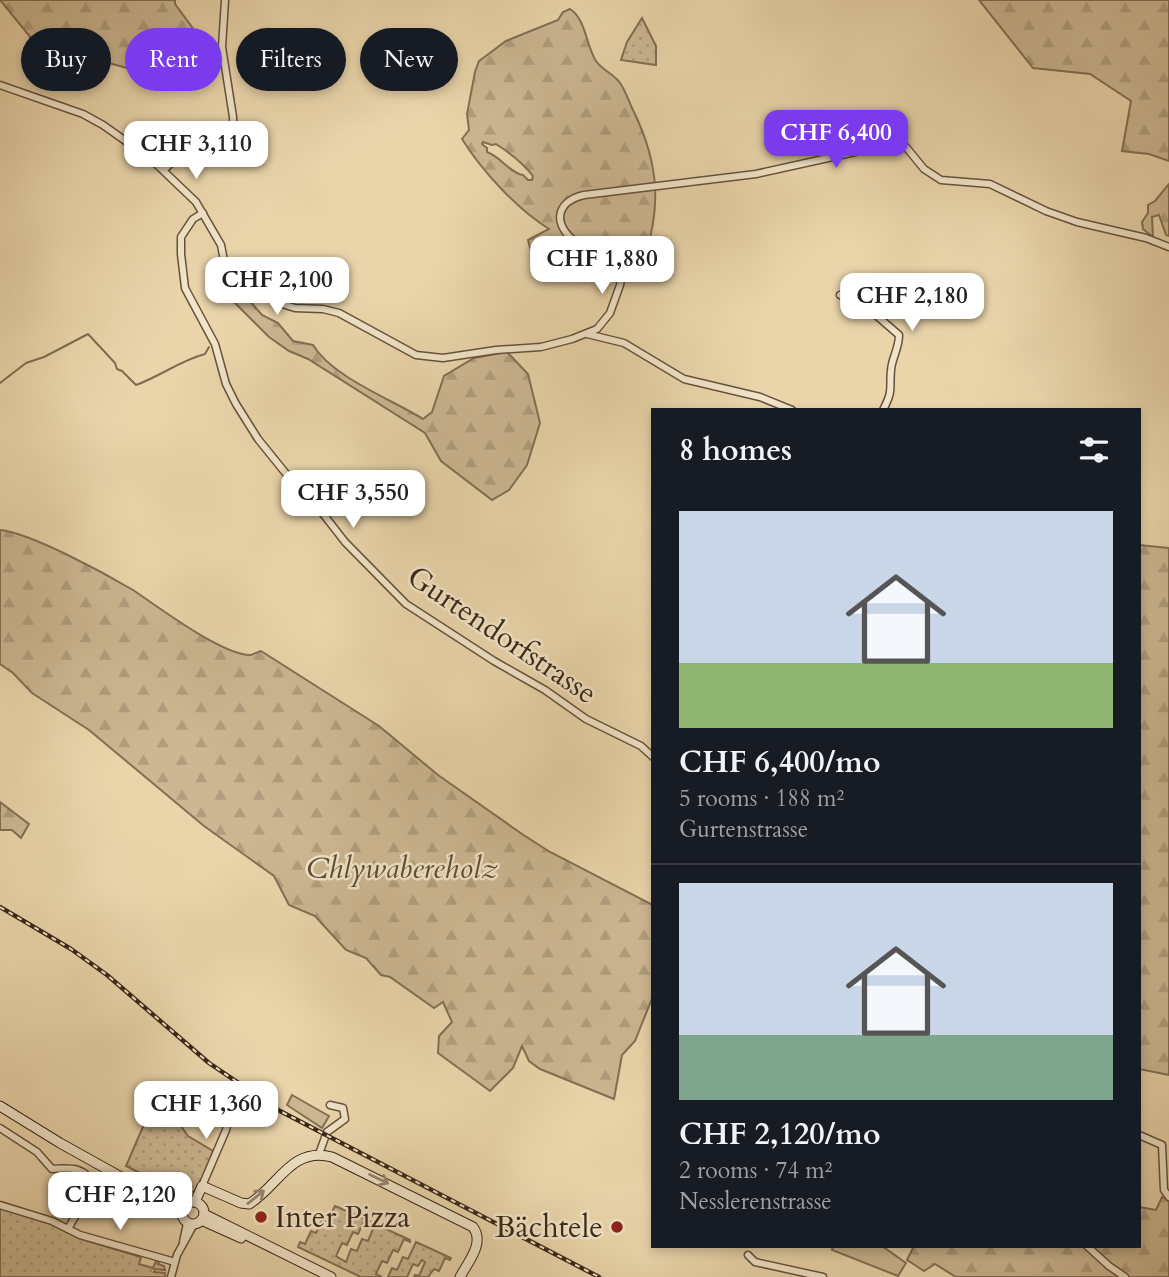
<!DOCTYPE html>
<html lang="en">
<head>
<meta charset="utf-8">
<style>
  body { margin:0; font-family:Cardo,serif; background:#20242c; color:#f1f3f6; height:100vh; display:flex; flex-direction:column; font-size:26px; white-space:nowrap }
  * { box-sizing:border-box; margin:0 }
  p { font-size:23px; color:#9ea1a6 }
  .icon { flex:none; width:38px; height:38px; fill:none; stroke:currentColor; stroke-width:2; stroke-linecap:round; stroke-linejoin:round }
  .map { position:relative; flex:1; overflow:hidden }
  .sheet { position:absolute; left:651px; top:408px; width:490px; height:840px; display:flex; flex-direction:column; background:#171b24; border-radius:0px; box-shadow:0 4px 10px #0003 }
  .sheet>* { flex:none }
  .top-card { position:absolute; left:21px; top:28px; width:525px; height:63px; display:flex; gap:14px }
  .price { position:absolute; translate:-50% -60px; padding:0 16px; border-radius:14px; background:#fff; color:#222; font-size:23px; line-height:46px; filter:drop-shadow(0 2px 4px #0008) }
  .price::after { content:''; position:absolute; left:50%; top:42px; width:21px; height:16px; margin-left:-10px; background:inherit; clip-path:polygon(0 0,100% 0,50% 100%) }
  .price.active { background:#7c3aed; color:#fff }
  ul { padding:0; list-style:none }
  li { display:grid; align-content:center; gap:14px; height:371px; padding:0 28px }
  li+li { border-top:2px solid #363941 }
  li span { display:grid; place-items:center; height:217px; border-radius:0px; color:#555 }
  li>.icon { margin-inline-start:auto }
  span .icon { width:126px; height:126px; fill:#fffc; stroke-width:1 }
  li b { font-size:30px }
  h2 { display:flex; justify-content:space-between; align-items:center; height:84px; padding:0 28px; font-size:30px }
  .chip { padding:0 24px; border-radius:32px; background:#171b24; box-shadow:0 4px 10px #0003; font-size:24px; line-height:63px }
  .chip.active { background:#7c3aed; color:#fff }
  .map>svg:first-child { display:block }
  .grass { fill:url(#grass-dots); stroke:#836f54; stroke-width:2 }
  .forest { fill:url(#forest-firs); stroke:#836f54; stroke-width:2; fill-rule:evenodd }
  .pitch { fill:#ccb792; stroke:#836f54; stroke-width:2 }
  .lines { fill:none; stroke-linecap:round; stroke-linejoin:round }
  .stream { stroke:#806c52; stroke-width:2 }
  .street-casing { stroke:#66523c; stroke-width:9 }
  .secondary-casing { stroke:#3a2717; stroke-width:11 }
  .street { stroke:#f1e4c8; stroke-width:6 }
  .secondary { stroke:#f1e4c8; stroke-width:9 }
  .rail-casing { stroke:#3a2717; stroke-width:4.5 }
  .rail { stroke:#f1e4c8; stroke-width:2; stroke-dasharray:5; stroke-linecap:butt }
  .oneway { stroke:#968670 }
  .poi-dot { fill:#8f2418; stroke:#f1e4c8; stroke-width:2.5 }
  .labels { text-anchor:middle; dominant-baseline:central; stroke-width:5; stroke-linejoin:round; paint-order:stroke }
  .street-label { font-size:30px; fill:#3a2717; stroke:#f1e4c8 }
  .park-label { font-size:30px; font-style:italic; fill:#5e4b36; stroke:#f1e4c8 }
  .poi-label { font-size:30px; fill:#3a2717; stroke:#f1e4c8; text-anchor:start }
</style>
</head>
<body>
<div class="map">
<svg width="1169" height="1277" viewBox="0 0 1169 1277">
  <defs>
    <pattern id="grass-dots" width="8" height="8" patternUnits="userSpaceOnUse" patternTransform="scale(1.75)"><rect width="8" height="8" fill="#ccb792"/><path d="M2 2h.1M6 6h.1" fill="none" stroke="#b09d7d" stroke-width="1.8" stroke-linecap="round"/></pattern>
    <pattern id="forest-firs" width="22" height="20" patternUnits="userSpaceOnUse" patternTransform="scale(1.75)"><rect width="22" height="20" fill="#ccb792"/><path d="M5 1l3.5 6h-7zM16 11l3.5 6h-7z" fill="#b09d7d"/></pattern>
  </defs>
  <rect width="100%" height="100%" fill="#ead5ab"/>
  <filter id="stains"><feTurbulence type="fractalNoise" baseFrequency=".00286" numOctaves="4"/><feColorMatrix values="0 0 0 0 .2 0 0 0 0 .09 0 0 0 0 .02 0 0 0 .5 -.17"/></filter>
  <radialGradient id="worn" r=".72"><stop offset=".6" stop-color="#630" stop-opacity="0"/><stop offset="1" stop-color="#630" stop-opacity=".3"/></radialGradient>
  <g class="grass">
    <polygon points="642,18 656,46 656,65 621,60 627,42"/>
    <polygon points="151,1108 176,1119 188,1136 213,1151 199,1188 185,1196 126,1166"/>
    <polygon points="335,1206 370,1221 369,1223 364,1221 358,1234 353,1232 347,1245 342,1243 336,1256 346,1262 351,1249 357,1251 362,1239 368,1241 375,1224 410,1240 410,1242 404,1239 398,1252 393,1250 387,1263 382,1261 376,1274 382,1277 361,1277 298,1247 300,1242 305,1244 311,1231 316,1233 322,1220 327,1222"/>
    <polygon points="0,1208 52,1224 81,1239 141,1257 139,1264 153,1268 156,1261 160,1260 158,1264 164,1266 165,1270 155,1269 154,1272 165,1273 165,1277 0,1277"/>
    <polygon points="416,1242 451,1258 450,1260 445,1258 439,1271 434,1269 428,1277 414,1277 415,1275 419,1276 425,1262 422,1260 418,1266 413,1264 407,1277 388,1277 392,1268 397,1270 403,1257 408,1259"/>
  </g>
  <g class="forest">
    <polygon points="0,0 175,0 175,4 200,38 198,48 191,56 168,55 150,69 127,68 83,56 70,42 54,54 31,38"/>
    <polygon points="979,0 1169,0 1169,161 1149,154 1122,151 1131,101 1090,74 1033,68"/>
    <path d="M570,9C586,19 586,46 596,61C602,70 614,74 620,83C626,91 629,103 634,112C659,164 662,208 643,262L625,261L623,274C592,275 556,267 531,251L528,240L549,229C517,209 482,171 462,139L469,130L467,114L475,72L479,61L506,41L558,20L563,12ZM483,142L492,145L496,144C510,153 522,162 533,176L532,180H528L523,175C510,173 501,157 487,152V148L482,144Z"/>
    <polygon points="1169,184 1169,236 1166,235 1159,215 1152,217 1153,237 1143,229 1142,222 1148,213 1148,205 1155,201"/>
    <path d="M219,275L226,286L248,299L262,315L278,323L293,341L313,345C332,377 391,399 423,419L432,412L444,376L474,358L507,352L528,374L540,423L527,465L509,490L492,500L441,461L425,433L308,359L289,351L269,337L224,292Z"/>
    <path d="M0,530C31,533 104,573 133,590C157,606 223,656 251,655C254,654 257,652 261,651L379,726L438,775L522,834L550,852L653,905V996L635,1041L622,1055L614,1099L540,1069L529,1061L522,1046L513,1068L490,1091L438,1053L439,1036L452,1022L443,1002L434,1008L390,977L381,975L366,958L346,950L315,916L289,905L274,876L204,826L89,730L32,693L13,673L0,664Z"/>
    <polygon points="1139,545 1169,548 1169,1075 1139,1069"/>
    <polygon points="0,802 29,824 21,838 12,830 0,830"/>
    <polygon points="1162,1197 1169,1199 1169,1277 956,1277 935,1264 924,1271 907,1260 914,1246 1139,1246 1139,1207 1156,1210"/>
  </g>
  <g class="pitch">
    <polygon points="292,1095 329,1116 322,1128 287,1105"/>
    <polygon points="833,1246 882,1246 906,1263 898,1276 832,1250"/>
  </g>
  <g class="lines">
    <path class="stream" d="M0,383L26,363L44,357L88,334L115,363L117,369L122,371L136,385C161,376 179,361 205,354L209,347"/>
    <defs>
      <g id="street">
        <path d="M0,85L83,114L103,125L151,159L196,202L221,245L225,266L231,274L276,302L295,308L323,309L339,313L416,355L443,358L496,350L541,347L572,339L597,329L610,313L620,285L624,263C608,260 591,253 577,243C553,226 554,202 584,195L756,174L887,145L906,147L924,169L941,180L990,184L1046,211L1077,222L1146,238L1169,247"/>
        <polyline points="164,170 176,158 192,152 222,162 234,162 233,117 222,47 225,0"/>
        <polyline points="203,213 193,219 181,237 181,254 185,288 215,344 226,384 236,404 258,439 300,491 324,515 345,542 406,604 494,661 545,690 586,719 641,746 653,757"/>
        <path d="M840,295L869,309L899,335C899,349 892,357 891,370C889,389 894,389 883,410"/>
        <polyline points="587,334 624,343 684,379 760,397 792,410"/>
        <path d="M0,1128L37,1152L52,1169C69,1168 87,1166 92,1186L68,1229"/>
        <polyline points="1139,1135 1162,1145 1164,1190 1169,1197"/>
        <polyline points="319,1154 327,1132 345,1119 343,1108 330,1105"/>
        <polyline points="202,1186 226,1130 235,1093"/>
        <polyline points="0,1205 52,1221 80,1235 175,1262"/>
        <polyline points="183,1242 187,1223"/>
        <polyline points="1087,1246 1109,1266 1125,1277"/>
        <polyline points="748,1255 755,1262 823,1277"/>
        <polyline points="171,1277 177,1255 194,1224"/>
      </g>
      <g id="secondary">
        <polyline points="0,1106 60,1143 182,1211"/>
        <polyline points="164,1194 185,1205"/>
        <circle cx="193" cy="1213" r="11"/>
        <path d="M195,1202L202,1186L241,1203L249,1204C278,1187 291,1146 332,1157L473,1227C485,1243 468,1262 460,1277"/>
        <polyline points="204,1214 331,1277"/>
        <polyline points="201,1220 241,1238"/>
      </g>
    </defs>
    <use href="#street" class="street-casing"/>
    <use href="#secondary" class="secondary-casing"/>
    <use href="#street" class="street"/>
    <use href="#secondary" class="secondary"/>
    <defs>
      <polyline id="rail" points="0,907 71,949 107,975 209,1063 280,1111 599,1277"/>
    </defs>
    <use href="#rail" class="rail-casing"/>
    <use href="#rail" class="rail"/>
  </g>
  <defs><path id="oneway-shaft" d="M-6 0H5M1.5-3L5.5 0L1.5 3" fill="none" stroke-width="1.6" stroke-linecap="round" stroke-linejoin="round" transform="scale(1.75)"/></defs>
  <g class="oneway">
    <use href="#oneway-shaft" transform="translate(379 1179) rotate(26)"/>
    <use href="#oneway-shaft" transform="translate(256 1197) rotate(-39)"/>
  </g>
  <g class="poi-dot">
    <circle cx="261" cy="1217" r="7"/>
    <circle cx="617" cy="1227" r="7"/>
  </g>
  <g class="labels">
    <g class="street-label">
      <text transform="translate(502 635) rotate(34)">Gurtendorfstrasse</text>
    </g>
    <g class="park-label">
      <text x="402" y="868">Chlywabereholz</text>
    </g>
    <g class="poi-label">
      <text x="275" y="1217">Inter Pizza</text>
      <text x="603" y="1227" text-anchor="end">Bächtele</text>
    </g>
  </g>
  <rect width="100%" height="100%" filter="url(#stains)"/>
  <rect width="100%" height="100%" fill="url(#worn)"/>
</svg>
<b class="price active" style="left:836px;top:170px">CHF 6,400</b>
<b class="price" style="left:196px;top:181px">CHF 3,110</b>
<b class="price" style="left:602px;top:296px">CHF 1,880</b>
<b class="price" style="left:277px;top:317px">CHF 2,100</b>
<b class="price" style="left:912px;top:333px">CHF 2,180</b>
<b class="price" style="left:353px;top:530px">CHF 3,550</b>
<b class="price" style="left:206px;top:1141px">CHF 1,360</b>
<b class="price" style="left:120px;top:1232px">CHF 2,120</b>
<div class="top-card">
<a class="chip">Buy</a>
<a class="chip active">Rent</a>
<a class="chip">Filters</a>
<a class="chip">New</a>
</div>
<section class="sheet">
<h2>8 homes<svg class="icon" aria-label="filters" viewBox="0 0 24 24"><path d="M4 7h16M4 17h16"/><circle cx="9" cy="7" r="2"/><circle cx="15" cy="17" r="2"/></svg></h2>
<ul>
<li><span style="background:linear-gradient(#c9d6e8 70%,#8fb573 0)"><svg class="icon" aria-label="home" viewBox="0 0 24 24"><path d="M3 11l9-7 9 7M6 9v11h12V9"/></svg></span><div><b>CHF 6,400/mo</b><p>5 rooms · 188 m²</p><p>Gurtenstrasse</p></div></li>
<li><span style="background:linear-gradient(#c9d6e8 70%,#7fa58c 0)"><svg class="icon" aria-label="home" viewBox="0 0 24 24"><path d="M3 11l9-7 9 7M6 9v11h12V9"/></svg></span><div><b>CHF 2,120/mo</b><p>2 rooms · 74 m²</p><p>Nesslerenstrasse</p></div></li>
</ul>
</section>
</div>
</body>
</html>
